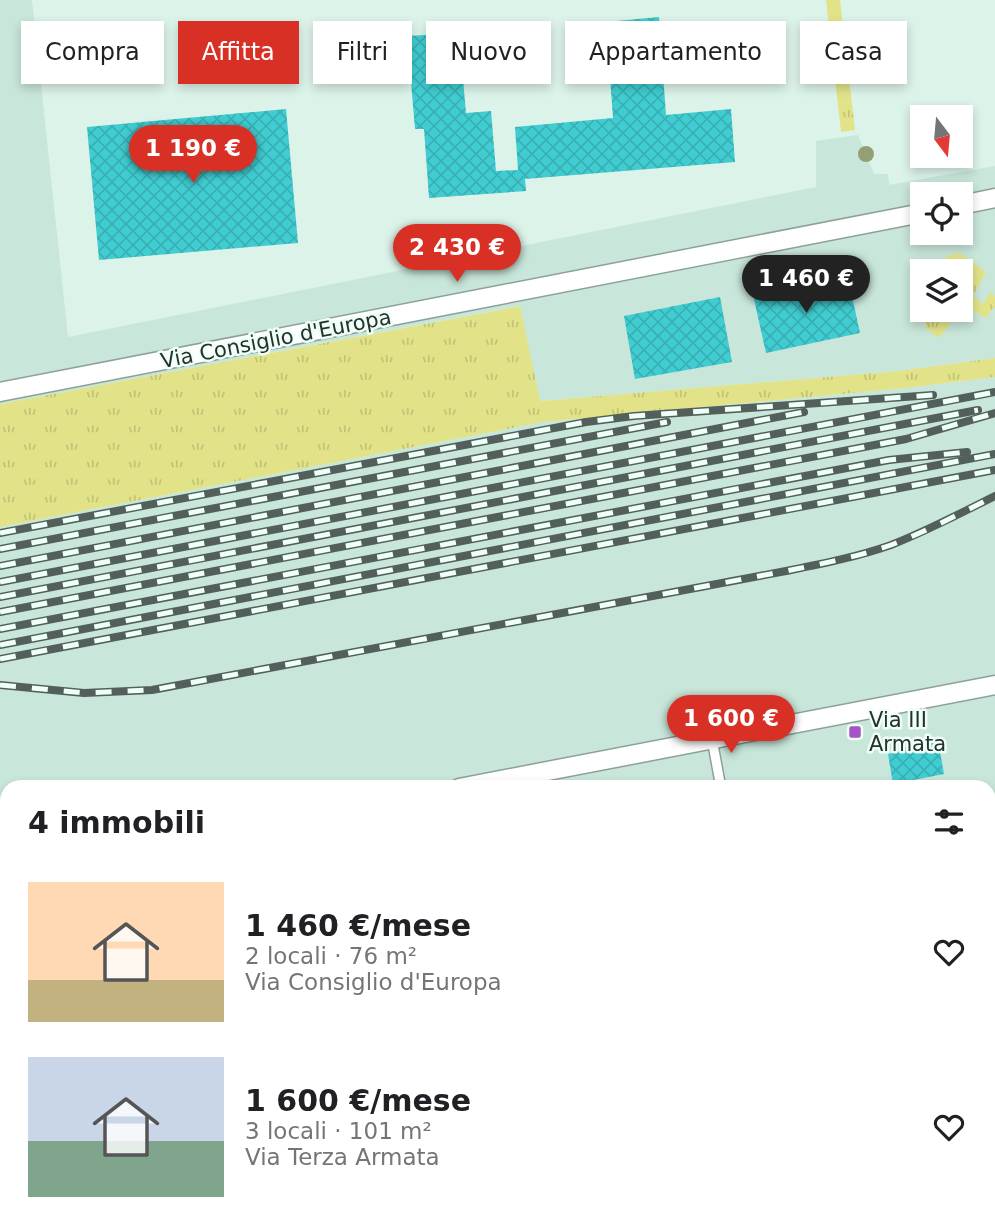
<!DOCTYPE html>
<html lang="it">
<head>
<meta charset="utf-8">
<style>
  body { margin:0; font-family:"DejaVu Sans",sans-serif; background:#f6f6f6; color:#202124; height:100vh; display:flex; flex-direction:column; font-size:26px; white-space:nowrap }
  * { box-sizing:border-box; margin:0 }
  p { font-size:23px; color:#757577 }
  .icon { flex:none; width:38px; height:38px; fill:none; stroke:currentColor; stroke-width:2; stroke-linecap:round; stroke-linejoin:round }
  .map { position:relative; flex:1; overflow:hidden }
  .drawer { position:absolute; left:0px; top:780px; width:996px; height:450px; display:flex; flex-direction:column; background:#fff; border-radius:21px 21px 0 0; box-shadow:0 4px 10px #0003 }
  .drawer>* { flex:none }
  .top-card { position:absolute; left:21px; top:21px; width:954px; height:63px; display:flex; gap:14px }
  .needle { width:46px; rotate:164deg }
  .fabs { position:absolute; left:910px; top:105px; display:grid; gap:14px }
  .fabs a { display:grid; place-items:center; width:63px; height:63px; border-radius:0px; background:#fff; box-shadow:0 4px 10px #0003; font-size:35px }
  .price { position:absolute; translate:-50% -60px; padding:0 16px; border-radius:24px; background:#d93025; color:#fff; font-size:23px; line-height:46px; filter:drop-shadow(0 2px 4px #0008) }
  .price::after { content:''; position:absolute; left:50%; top:42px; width:21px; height:16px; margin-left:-10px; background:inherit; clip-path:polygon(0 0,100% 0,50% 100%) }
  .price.on { background:#222; color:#fff }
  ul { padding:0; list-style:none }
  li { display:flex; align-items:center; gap:21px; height:175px; padding:0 28px }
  li span { display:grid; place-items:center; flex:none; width:196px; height:140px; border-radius:0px; color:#555 }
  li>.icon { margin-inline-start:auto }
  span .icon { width:84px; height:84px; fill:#fffc; stroke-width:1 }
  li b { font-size:30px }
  h2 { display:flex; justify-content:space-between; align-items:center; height:84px; padding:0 28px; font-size:30px }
  .tag { padding:0 24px; border-radius:0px; background:#fff; box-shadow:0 4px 10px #0003; font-size:24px; line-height:63px }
  .tag.on { background:#d93025; color:#fff }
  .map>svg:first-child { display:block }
  .built { fill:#c8e6d9; fill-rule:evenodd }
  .grass { fill:url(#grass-tufts) }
  .building { fill:url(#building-cross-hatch) }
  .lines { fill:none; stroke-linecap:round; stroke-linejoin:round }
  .service-casing { stroke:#8ca198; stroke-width:12 }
  .minor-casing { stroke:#8ca198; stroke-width:21 }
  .service { stroke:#fff; stroke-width:9 }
  .minor { stroke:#fff; stroke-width:18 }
  .rail-casing { stroke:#535f5a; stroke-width:8 }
  .rail { stroke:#edfff7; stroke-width:5; stroke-dasharray:16; stroke-linecap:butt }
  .tree { fill:#949f74 }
  .poi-dot { fill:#a555c6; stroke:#edfff7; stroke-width:2.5 }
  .labels { text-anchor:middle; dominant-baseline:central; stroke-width:5; stroke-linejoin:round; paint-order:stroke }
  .street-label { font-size:21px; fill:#27302c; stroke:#edfff7 }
  .poi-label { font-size:21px; fill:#27302c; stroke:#edfff7; text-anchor:start }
</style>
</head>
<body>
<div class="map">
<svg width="995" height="1230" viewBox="0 0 995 1230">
  <defs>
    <pattern id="grass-tufts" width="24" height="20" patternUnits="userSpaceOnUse" patternTransform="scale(1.75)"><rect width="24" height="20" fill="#e2e388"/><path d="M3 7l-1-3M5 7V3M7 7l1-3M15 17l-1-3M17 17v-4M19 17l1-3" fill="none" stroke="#c2c376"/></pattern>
    <pattern id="building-cross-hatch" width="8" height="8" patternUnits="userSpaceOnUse" patternTransform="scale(1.75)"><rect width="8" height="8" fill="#40cdd1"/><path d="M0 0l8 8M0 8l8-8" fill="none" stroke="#38b0b4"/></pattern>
  </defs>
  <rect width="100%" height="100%" fill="#dcf3e9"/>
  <g class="built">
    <path d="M0,0H32L68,337L816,187V141L858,135L874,174H888L889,185L995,166V358L899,371L539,401L519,306L0,404ZM922,194H961V233H922ZM922,271H961V310H922Z"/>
    <path d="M995,377V1230H0V527L543,422L906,388ZM7,788H989V1223H7Z"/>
  </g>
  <g class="grass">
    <polygon points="826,0 840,0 855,130 841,132"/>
    <polygon points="960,253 986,272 973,296 983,304 991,292 995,296 995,308 993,308 986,318 974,311 967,322 957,315 939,338 926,328 923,313 961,310 961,271 950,271 946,256"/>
    <polygon points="520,306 540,401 899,371 995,358 995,377 906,388 543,422 0,527 0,404"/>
  </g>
  <g class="building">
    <polygon points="659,17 666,115 731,109 735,162 525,179 526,191 429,198 424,129 415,129 407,36 459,33 466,113 491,111 496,171 518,170 515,127 613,118 606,22"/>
    <polygon points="286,109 298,243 99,260 87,127"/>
    <polygon points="848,277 860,333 766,353 753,295"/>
    <polygon points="720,297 732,362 635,379 624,316"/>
    <polygon points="938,741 944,774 893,784 888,754 900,751 900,748"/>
    <polygon points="7,921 7,957 0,958 0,923"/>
    <polygon points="45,1223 115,1223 116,1230 46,1230"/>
  </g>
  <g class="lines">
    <defs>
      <g id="service">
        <polyline points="712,739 721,788"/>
        <polyline points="989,1063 995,1063"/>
        <polyline points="989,1091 995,1094"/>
        <polyline points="424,1223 427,1230"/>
        <polyline points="559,1230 603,1223"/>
        <polyline points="772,1230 772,1223"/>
      </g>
      <g id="minor">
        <polyline points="961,205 995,198"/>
        <polyline points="0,392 922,213"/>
        <polyline points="459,788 995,685"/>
        <polyline points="0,876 7,874"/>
      </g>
    </defs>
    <use href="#service" class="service-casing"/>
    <use href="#minor" class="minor-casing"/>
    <use href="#service" class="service"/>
    <use href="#minor" class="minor"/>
    <defs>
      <g id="rail">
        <polyline points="0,533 586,422 634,416 933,395"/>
        <polyline points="0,549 667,422"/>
        <polyline points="0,566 804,412"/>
        <polyline points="0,582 995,392"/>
        <polyline points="0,597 978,410"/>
        <polyline points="0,612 906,439 995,413"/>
        <polyline points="0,629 889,460 967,452"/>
        <polyline points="0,645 995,454"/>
        <polyline points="0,659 995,470"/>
        <path d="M0,685L84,693L152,690L786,571C821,564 857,557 891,545C927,531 961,513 995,496"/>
      </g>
    </defs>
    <use href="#rail" class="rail-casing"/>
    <use href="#rail" class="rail"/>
  </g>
  <circle class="tree" cx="866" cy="154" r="8"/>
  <rect class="poi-dot" x="848" y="725" width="14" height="14" rx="3.5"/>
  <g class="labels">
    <g class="street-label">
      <text transform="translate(276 339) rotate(-11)">Via Consiglio d'Europa</text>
    </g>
    <g class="poi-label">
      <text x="869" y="720">Via III<tspan x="869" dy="24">Armata</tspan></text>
    </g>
  </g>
</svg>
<div class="fabs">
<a><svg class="needle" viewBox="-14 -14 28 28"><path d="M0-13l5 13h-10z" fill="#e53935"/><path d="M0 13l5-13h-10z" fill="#757577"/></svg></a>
<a><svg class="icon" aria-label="locate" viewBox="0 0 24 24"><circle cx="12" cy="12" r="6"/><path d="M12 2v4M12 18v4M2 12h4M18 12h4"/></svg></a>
<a><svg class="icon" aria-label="layers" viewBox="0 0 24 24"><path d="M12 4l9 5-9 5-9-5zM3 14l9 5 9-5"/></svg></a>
</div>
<b class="price" style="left:193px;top:185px">1 190 €</b>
<b class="price" style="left:457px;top:284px">2 430 €</b>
<b class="price on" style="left:806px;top:315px">1 460 €</b>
<b class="price" style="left:731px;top:755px">1 600 €</b>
<div class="top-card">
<a class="tag">Compra</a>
<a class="tag on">Affitta</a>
<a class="tag">Filtri</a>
<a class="tag">Nuovo</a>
<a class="tag">Appartamento</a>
<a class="tag">Casa</a>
</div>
<section class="drawer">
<h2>4 immobili<svg class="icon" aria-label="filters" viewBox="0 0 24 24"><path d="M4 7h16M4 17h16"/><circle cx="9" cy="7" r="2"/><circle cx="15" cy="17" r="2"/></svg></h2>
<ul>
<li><span style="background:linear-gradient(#ffd9b3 70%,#c2b280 0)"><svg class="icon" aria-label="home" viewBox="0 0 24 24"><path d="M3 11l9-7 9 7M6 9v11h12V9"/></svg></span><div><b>1 460 €/mese</b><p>2 locali · 76 m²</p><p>Via Consiglio d'Europa</p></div><svg class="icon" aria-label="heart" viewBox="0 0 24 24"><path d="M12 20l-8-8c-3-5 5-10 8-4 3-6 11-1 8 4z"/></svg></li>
<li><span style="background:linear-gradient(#c9d6e8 60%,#7fa58c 0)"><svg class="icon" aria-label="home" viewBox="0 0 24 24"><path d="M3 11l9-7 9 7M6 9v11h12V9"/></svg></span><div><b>1 600 €/mese</b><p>3 locali · 101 m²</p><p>Via Terza Armata</p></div><svg class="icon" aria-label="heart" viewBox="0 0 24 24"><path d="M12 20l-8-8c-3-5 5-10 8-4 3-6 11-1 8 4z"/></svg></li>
</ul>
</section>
</div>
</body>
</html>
